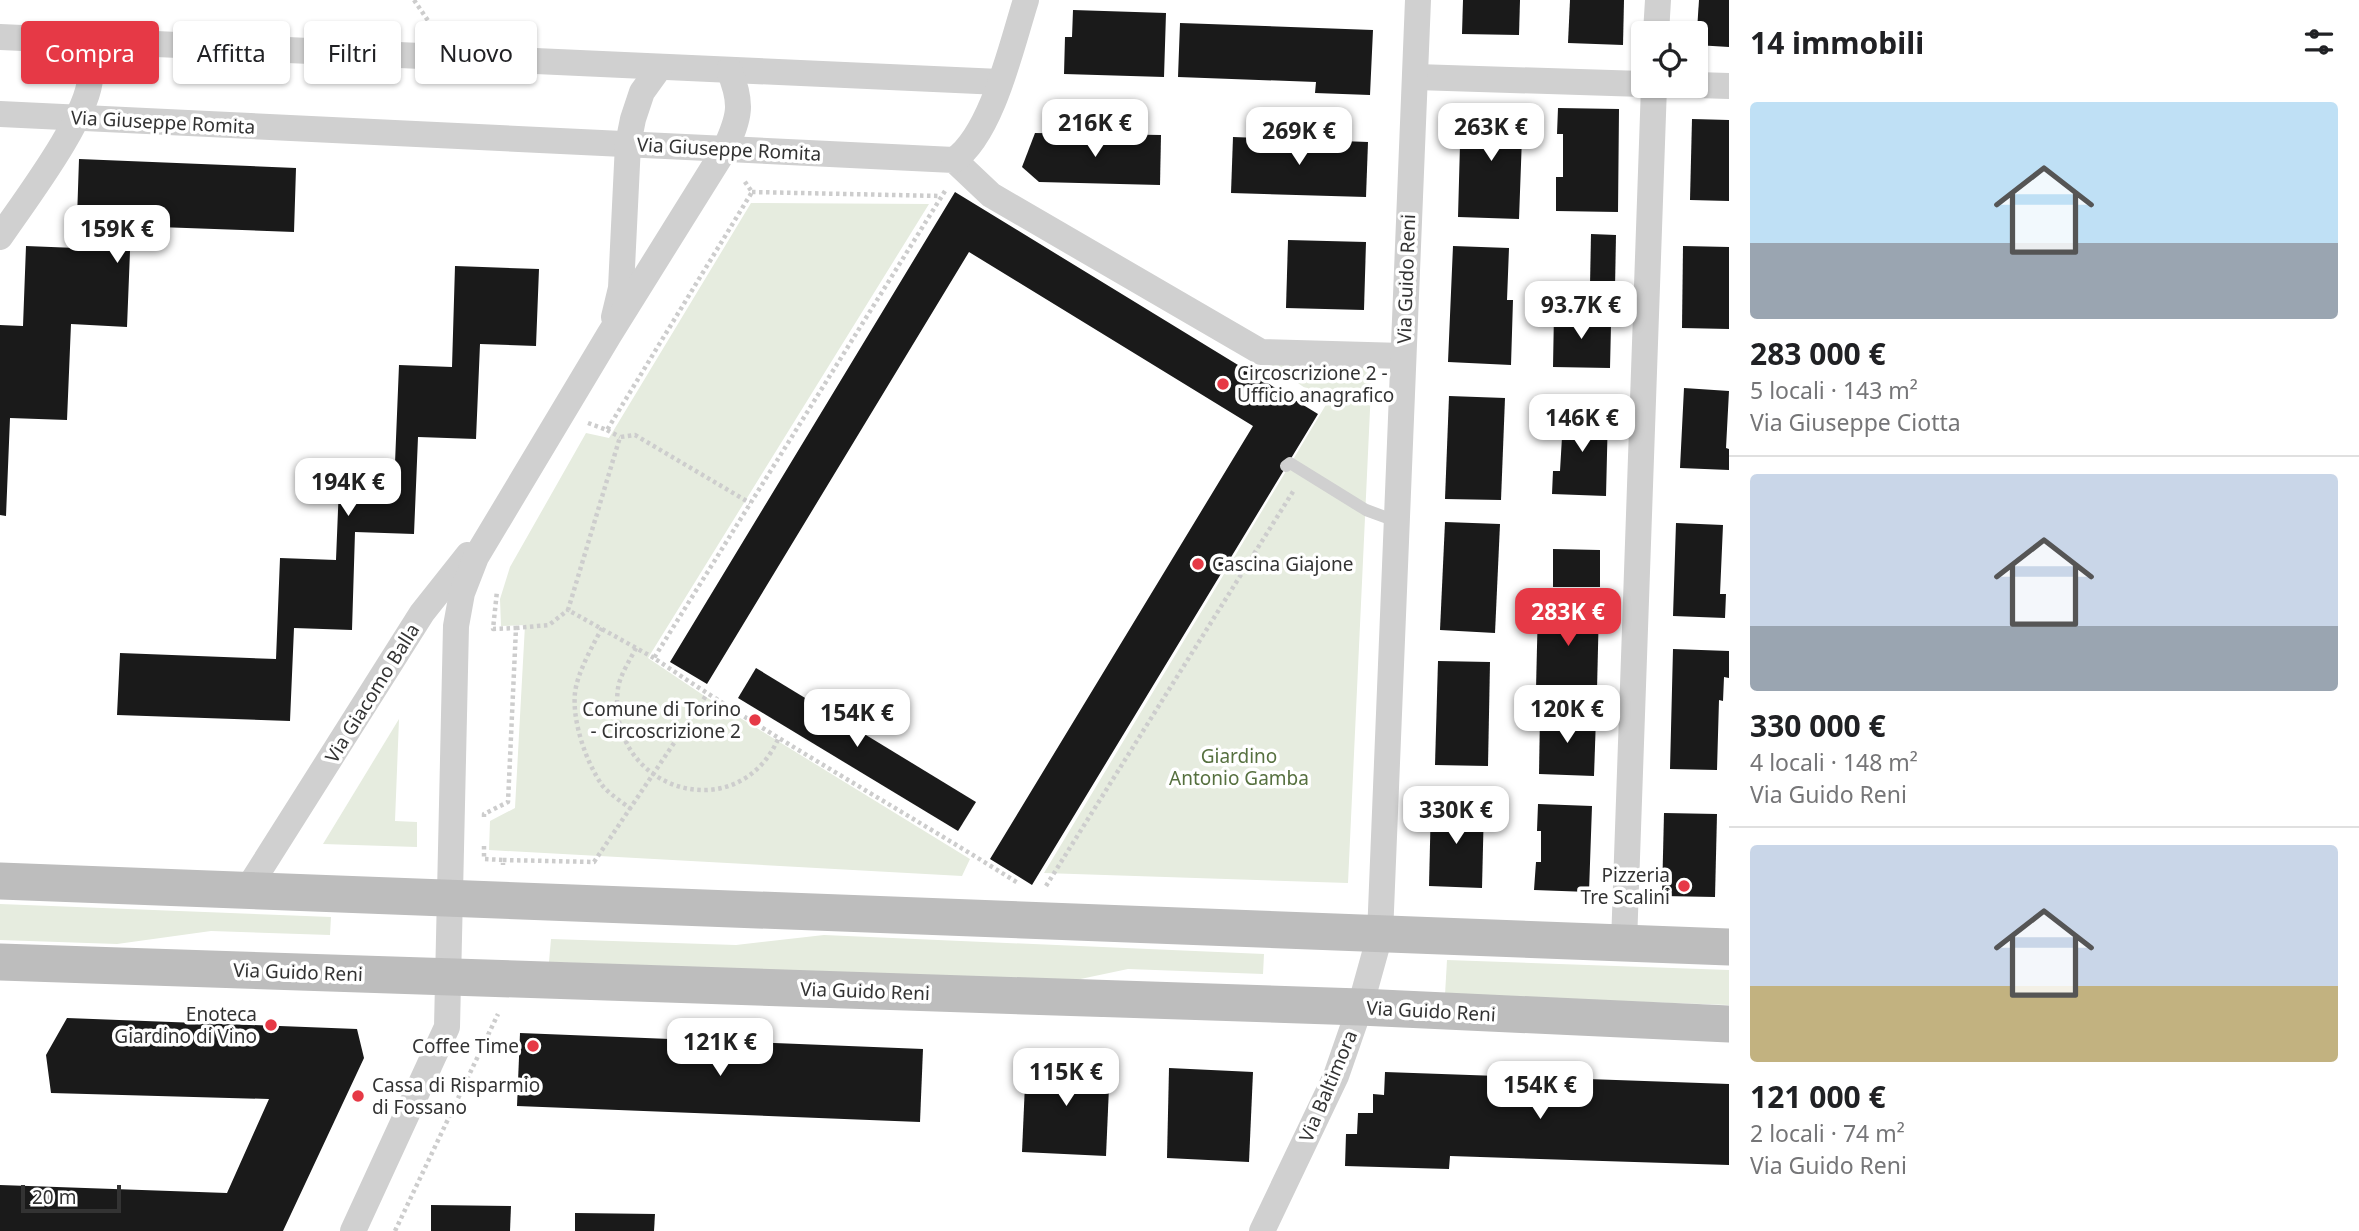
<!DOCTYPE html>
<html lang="it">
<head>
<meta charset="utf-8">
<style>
  body { margin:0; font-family:"Noto Sans",sans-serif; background:#f2f2f2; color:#202124; height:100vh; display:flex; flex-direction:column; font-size:26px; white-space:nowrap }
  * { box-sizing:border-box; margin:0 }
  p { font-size:23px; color:#757577 }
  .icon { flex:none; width:38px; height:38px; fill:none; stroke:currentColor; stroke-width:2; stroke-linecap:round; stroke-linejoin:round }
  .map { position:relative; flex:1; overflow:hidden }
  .details { display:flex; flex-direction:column; background:#fff; width:630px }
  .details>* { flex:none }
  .banner { position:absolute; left:21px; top:21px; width:665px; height:63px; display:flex; gap:14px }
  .buttons { position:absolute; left:1631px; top:21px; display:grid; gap:14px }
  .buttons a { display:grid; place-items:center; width:77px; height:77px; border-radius:7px; background:#fff; box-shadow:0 2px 5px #0004; font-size:35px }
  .scale { position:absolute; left:21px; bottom:18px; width:100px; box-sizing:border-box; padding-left:7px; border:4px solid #333; border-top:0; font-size:19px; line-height:24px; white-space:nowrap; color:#333; -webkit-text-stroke:5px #fff; paint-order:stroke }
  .price { position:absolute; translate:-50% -60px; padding:0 16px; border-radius:14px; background:#fff; color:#222; font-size:23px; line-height:46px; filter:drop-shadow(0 2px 4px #0008) }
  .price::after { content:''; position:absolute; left:50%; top:42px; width:21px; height:16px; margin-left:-10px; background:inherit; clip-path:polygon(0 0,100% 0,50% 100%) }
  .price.selected { background:#e63946; color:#fff }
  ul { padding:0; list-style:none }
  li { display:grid; align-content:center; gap:14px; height:371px; padding:0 21px }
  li+li { border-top:2px solid #e0e0e0 }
  li span { display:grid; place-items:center; height:217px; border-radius:7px; color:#555 }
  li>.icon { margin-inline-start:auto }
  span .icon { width:126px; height:126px; fill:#fffc; stroke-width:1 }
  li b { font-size:30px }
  h2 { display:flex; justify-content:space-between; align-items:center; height:84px; padding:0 21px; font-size:30px }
  .tag { padding:0 24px; border-radius:7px; background:#fff; box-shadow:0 2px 5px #0004; font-size:24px; line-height:63px }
  .tag.selected { background:#e63946; color:#fff }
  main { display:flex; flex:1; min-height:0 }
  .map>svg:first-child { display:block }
  .green { fill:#e6ecdf }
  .building { fill:#1a1a1a }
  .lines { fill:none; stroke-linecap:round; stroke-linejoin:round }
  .path { stroke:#cdcdcd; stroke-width:4.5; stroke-dasharray:3.5 3.5; stroke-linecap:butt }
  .service { stroke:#d0d0d0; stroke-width:12 }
  .minor { stroke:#d0d0d0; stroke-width:26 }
  .secondary { stroke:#bdbdbd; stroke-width:37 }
  .poi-dot { fill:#e63946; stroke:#fff; stroke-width:2.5 }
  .labels { text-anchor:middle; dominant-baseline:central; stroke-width:7; stroke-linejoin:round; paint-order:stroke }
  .street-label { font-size:19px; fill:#333; stroke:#fff }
  .poi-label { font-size:19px; fill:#333; stroke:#fff; text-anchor:end }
  .park-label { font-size:19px; fill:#56703f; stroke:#fff }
</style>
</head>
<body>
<main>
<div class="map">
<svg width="1729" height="1231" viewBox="0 0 1729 1231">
  <rect width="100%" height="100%" fill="#fff"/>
  <g class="green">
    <polygon points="751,203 929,204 648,658 706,697 970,859 962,876 489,850 490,821 515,808 525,625 501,626 500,599 510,567 586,433 609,438"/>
    <polygon points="1270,364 1372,367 1348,883 1044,873 1327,403"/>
    <polygon points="399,719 395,821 417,822 417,847 323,844"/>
    <polygon points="0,904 331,917 330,935 211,931 117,944 0,940"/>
    <polygon points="824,935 1264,954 1263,974 1128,969 1071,981 549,962 551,939 736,945"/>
    <polygon points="1447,960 1729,970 1729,1005 1445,995"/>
  </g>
  <g class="building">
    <polygon points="1463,0 1520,0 1519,35 1462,34"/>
    <polygon points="1570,0 1624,0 1623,45 1568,43"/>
    <polygon points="1699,0 1729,0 1729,47 1696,45"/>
    <polygon points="1073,10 1166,13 1164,77 1064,74 1065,37 1072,37"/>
    <polygon points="1180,23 1373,30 1370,95 1315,93 1316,82 1178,77"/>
    <polygon points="1461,108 1527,110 1527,137 1522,137 1519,219 1458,217"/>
    <polygon points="1558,108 1619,109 1618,212 1556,211 1556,177 1563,177 1563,134 1557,134"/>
    <polygon points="1692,119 1729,120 1729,201 1690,200"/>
    <polygon points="1035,133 1161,135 1160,185 1039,182 1022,167"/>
    <polygon points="1233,137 1368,142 1366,197 1231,193"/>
    <polygon points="79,159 296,168 294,232 131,226 127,327 71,324 67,420 10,418 6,516 0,515 0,325 23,326 26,246 76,248"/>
    <polygon points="955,192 1318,414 1032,885 990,859 1253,426 969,252 707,684 670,662"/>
    <polygon points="1591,234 1616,235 1615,288 1590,286"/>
    <polygon points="1288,240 1366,242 1364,310 1286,308"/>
    <polygon points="1453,246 1509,248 1507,300 1513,300 1511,365 1448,362"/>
    <polygon points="1683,246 1729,247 1729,329 1682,328"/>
    <polygon points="455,266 539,269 536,346 480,344 476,439 418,437 414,534 355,532 352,630 294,628 290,721 117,715 120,653 276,659 280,558 336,560 340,461 395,463 399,365 452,367"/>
    <polygon points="1554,312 1605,313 1605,325 1611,325 1610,368 1553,367"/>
    <polygon points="1684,388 1729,391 1726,448 1729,449 1729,470 1680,468"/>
    <polygon points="1449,396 1505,398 1501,500 1445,499"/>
    <polygon points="1556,411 1608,413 1606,496 1552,494 1553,471 1560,471 1562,437 1555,436"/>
    <polygon points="1445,522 1500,524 1495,633 1440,630"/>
    <polygon points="1676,523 1723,525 1720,594 1726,594 1725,618 1673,616"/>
    <polygon points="1553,549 1600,550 1600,587 1553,587"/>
    <polygon points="1538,605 1599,606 1597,690 1536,689"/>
    <polygon points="1673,649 1729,651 1729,678 1724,677 1723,701 1719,700 1717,770 1670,769"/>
    <polygon points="1438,661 1490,662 1488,766 1435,765"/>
    <polygon points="756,668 976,802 958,831 738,698"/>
    <polygon points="1540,715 1596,717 1594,776 1539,774"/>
    <polygon points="1431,803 1484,805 1482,888 1429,886"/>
    <polygon points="1538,804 1592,806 1589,892 1534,890 1536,862 1541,862 1541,831 1537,831"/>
    <polygon points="1664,813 1717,814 1715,897 1662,896"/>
    <polygon points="67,1018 357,1029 364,1058 283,1231 0,1231 0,1185 227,1193 269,1099 51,1093 46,1055"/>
    <polygon points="520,1033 923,1049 920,1122 517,1106"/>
    <polygon points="1026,1061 1110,1064 1106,1156 1022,1152"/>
    <polygon points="1169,1068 1253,1072 1249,1162 1167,1158"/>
    <polygon points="1385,1072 1729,1084 1729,1165 1450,1156 1449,1169 1345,1166 1346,1134 1357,1134 1358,1113 1373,1113 1373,1094 1384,1095"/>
    <polygon points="431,1205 511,1206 510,1231 431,1231"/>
    <polygon points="575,1213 655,1214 654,1231 575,1231"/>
  </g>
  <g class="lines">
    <g class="path">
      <polyline points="414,0 431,25"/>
      <path d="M945,191L654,658C772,738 897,807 1018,883"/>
      <polyline points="752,192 941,196"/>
      <polyline points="588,423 607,430 752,192 743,179"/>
      <polyline points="607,430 620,437"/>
      <polyline points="516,628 549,625 568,610"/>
      <path d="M602,628C593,645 577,673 575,693C572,721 586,762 602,785C609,794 622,802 631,809"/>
      <path d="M636,648C630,660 620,675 618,688C605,791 739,831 779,737"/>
      <polyline points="654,658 568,610 620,437 635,435 750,503"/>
      <polyline points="484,817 484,814 508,802 516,628 493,629 497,591"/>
      <polyline points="484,846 484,859 503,860 503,865"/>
      <polyline points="503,860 594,862 707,694"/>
      <polyline points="1046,886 1294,490"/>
      <polyline points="395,1231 498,1014"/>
    </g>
    <polyline class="service" points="1286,466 1290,463 1366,510 1396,521"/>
    <g class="minor">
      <polyline points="1656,33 1658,0"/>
      <polyline points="0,37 1000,82"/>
      <polyline points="1416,77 1643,84"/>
      <polyline points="1696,85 1729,86"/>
      <polyline points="0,114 954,160 991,195 1261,352 1403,356"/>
      <path d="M954,160C992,134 1012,44 1026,0"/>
      <path d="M0,237C23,203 90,115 90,77C90,63 85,53 79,41"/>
      <polyline points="614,317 621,288 628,144 633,119 642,92 660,67"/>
      <polyline points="247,890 422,613 468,555"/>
      <polyline points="1624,943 1654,86"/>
      <path d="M353,1231L447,1027L456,626L462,593L476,557L609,335L725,149C740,116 743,104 729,70"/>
      <polyline points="1262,1231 1336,1076 1360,1007 1380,935 1418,0"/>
    </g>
    <g class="secondary">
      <polyline points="0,881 1729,947"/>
      <polyline points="0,962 1360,1007 1729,1024"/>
    </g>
  </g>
  <g class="poi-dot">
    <circle cx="1223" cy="384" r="7"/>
    <circle cx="1198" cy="564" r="7"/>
    <circle cx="755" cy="720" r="7"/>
    <circle cx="1684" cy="886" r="7"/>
    <circle cx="271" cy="1025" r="7"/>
    <circle cx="533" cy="1046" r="7"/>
    <circle cx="358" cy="1096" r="7"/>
  </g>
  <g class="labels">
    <g class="street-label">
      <text transform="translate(163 122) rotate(3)">Via Giuseppe Romita</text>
      <text transform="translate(729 149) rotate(3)">Via Giuseppe Romita</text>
      <text transform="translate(1406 279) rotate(-88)">Via Guido Reni</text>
      <text transform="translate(372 693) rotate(-58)">Via Giacomo Balla</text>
      <text transform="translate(298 972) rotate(2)">Via Guido Reni</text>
      <text transform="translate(865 991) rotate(2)">Via Guido Reni</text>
      <text transform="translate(1431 1011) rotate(3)">Via Guido Reni</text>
      <text transform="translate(1328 1086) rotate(-67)">Via Baltimora</text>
    </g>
    <g class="poi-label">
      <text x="1237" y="373" text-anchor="start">Circoscrizione 2 -<tspan x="1237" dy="22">Ufficio anagrafico</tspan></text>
      <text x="1212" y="564" text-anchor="start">Cascina Giajone</text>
      <text x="741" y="709">Comune di Torino<tspan x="741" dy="22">- Circoscrizione 2</tspan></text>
      <text x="1670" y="875">Pizzeria<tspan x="1670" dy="22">Tre Scalini</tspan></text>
      <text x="257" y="1014">Enoteca<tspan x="257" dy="22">Giardino di Vino</tspan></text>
      <text x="519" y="1046">Coffee Time</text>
      <text x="372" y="1085" text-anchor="start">Cassa di Risparmio<tspan x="372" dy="22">di Fossano</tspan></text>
    </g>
    <g class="park-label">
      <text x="1239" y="756">Giardino<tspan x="1239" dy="22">Antonio Gamba</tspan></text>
    </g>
  </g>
</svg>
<div class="buttons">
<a><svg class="icon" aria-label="locate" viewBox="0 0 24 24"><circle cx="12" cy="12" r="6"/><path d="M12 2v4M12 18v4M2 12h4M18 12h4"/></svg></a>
</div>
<div class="scale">20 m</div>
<b class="price" style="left:1095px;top:159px">216K €</b>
<b class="price" style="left:1491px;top:163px">263K €</b>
<b class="price" style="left:1299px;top:167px">269K €</b>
<b class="price" style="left:117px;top:265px">159K €</b>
<b class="price" style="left:1581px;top:341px">93.7K €</b>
<b class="price" style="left:1582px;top:454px">146K €</b>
<b class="price" style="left:348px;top:518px">194K €</b>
<b class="price selected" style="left:1568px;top:648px">283K €</b>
<b class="price" style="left:1567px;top:745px">120K €</b>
<b class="price" style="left:857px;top:749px">154K €</b>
<b class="price" style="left:1456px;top:846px">330K €</b>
<b class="price" style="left:720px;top:1078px">121K €</b>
<b class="price" style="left:1066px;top:1108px">115K €</b>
<b class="price" style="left:1540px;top:1121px">154K €</b>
<div class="banner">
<a class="tag selected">Compra</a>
<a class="tag">Affitta</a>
<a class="tag">Filtri</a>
<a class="tag">Nuovo</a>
</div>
</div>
<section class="details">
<h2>14 immobili<svg class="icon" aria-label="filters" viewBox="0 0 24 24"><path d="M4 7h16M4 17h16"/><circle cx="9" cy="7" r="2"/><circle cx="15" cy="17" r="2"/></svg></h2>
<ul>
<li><span style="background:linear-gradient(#bfe0f5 65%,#9aa5b1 0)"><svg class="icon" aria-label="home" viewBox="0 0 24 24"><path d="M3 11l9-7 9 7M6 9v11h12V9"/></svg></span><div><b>283 000 €</b><p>5 locali · 143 m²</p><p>Via Giuseppe Ciotta</p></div></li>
<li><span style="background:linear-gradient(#c9d6e8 70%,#9aa5b1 0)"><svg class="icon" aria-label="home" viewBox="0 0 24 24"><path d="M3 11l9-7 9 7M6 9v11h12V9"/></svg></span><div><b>330 000 €</b><p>4 locali · 148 m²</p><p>Via Guido Reni</p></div></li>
<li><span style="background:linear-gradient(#c9d6e8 65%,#c2b280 0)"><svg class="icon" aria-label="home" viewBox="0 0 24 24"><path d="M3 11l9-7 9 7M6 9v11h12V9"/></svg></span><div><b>121 000 €</b><p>2 locali · 74 m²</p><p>Via Guido Reni</p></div></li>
</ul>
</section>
</main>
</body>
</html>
